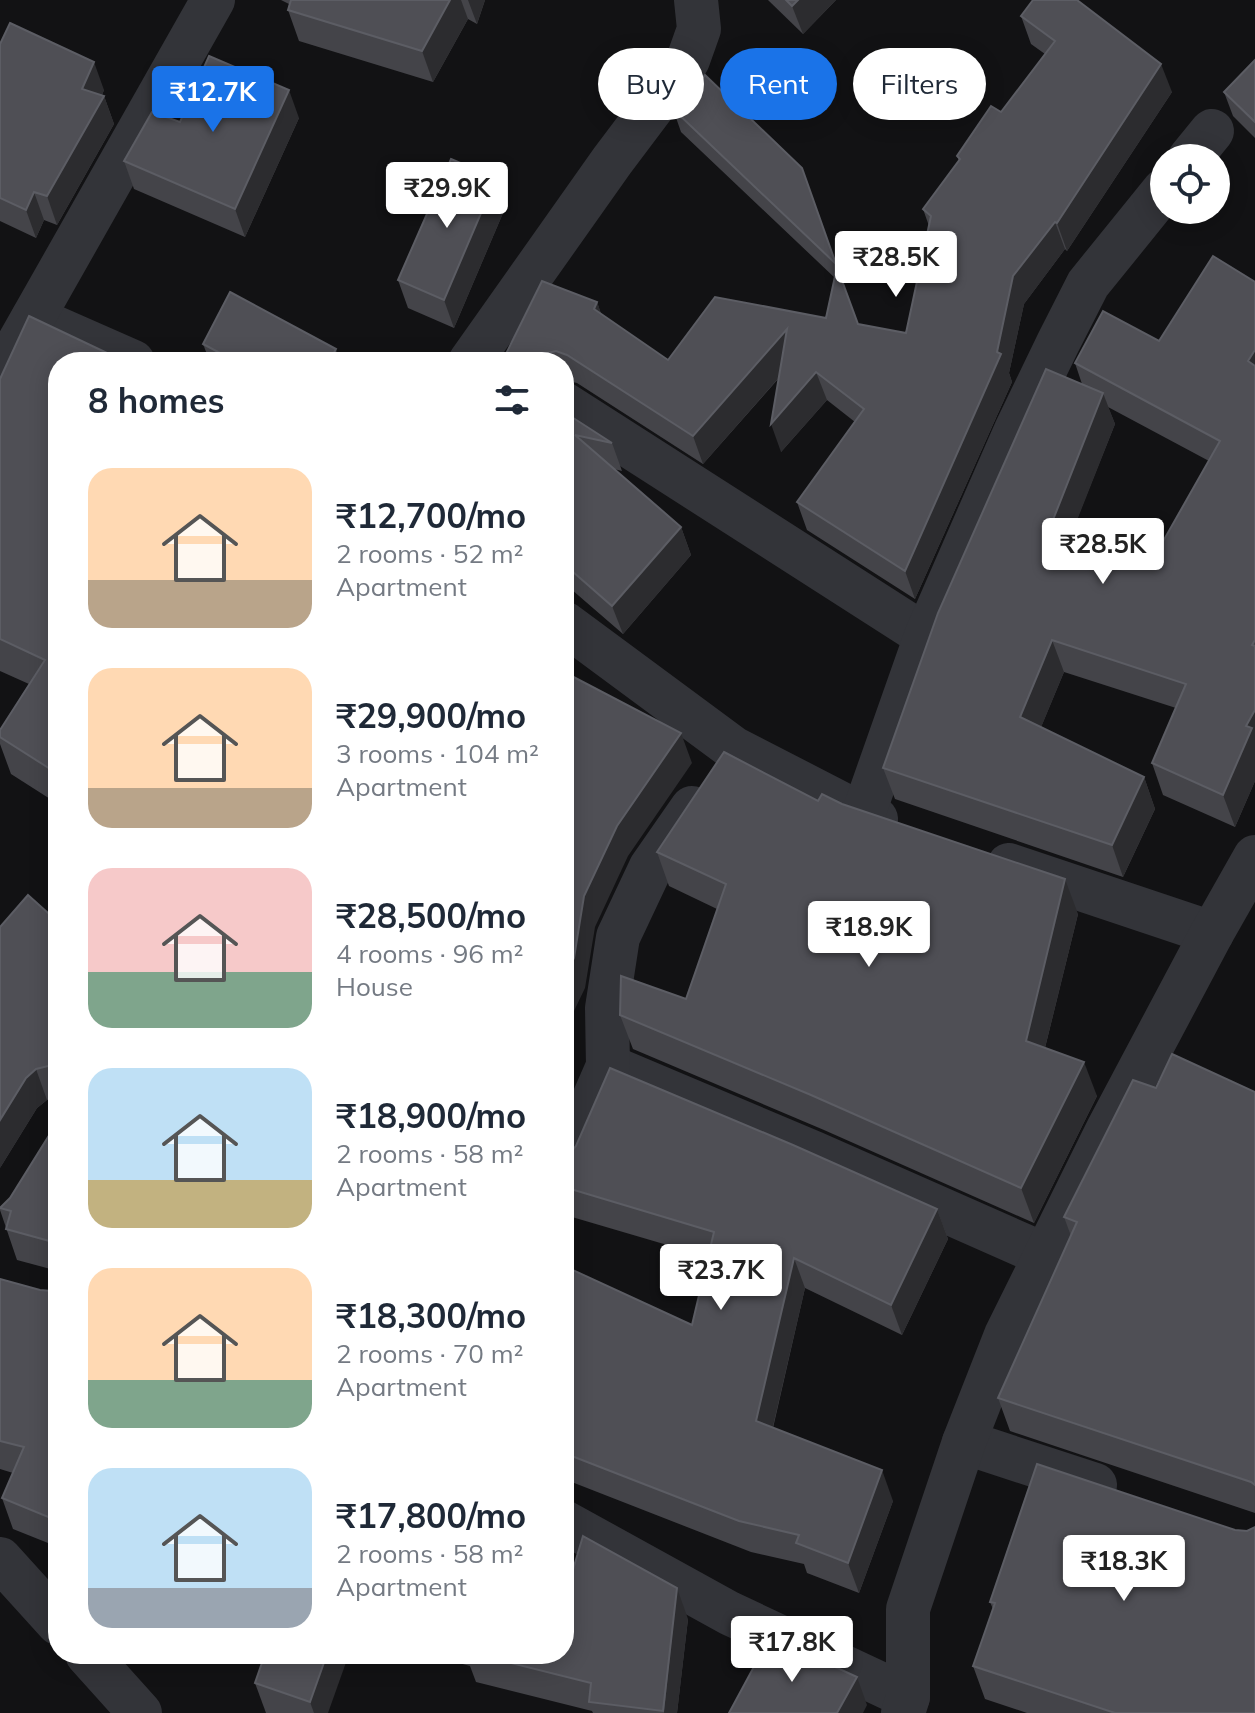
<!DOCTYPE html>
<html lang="en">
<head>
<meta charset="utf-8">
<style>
  body { margin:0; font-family:Mulish,sans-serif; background:#f2f2f3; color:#1f2937; height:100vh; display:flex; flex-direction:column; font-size:30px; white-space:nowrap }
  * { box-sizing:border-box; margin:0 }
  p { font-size:26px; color:#747a83 }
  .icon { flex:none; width:44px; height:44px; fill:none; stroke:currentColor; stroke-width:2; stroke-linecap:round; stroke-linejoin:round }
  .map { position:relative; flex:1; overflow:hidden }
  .sheet { position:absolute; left:48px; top:352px; width:526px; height:1312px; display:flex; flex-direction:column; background:#fff; border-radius:32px; box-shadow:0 4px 20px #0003 }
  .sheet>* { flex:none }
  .top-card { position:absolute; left:598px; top:48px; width:536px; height:72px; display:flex; gap:16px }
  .fabs { position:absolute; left:1150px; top:144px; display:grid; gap:16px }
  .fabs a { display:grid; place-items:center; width:80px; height:80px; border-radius:50%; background:#fff; box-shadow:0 4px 20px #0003; font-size:40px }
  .price { position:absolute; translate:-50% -68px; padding:0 18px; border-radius:8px; background:#fff; color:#222; font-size:26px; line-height:52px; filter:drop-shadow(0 2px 4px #0008) }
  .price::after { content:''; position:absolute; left:50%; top:48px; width:24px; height:18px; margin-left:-12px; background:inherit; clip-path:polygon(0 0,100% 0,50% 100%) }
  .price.selected { background:#1a73e8; color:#fff }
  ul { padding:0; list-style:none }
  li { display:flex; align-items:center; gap:24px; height:200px; padding:0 40px }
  li span { display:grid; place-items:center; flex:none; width:224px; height:160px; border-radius:24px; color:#555 }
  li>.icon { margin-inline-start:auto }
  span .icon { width:96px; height:96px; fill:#fffc; stroke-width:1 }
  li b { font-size:34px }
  h2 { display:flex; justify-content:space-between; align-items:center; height:96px; padding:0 40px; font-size:34px }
  .chip { padding:0 28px; border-radius:36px; background:#fff; box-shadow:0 4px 20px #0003; font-size:28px; line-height:72px }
  .chip.selected { background:#1a73e8; color:#fff }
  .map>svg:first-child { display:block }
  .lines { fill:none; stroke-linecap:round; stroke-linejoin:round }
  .minor { stroke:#333439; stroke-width:44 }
  .tertiary { stroke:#333439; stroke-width:44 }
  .wall { fill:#444449; fill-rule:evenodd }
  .shaded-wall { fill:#2c2c2f }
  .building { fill:#4f4f55; stroke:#5c5d64; stroke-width:2 }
</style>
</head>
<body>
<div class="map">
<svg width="1255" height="1713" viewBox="0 0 1255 1713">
  <rect width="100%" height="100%" fill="#121214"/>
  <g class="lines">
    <g class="minor">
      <polyline points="1190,158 1212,131"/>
      <polyline points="33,318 133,362"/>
      <polyline points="470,362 612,161 688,60 699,29 696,0"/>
      <polyline points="0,376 213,0"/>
      <polyline points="564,404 926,636"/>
      <polyline points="564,623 733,748 863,815 876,819"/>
      <polyline points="863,815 926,636 1016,430 1058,343 1088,284 1164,190"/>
      <polyline points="1009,865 1212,933"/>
      <polyline points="608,1066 814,1153 1045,1255"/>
      <polyline points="564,1167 608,1066 607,1008 618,937 651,867 692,808"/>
      <polyline points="964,1442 1095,1485"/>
      <polyline points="564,1522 729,1613 908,1697"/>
      <polyline points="903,1713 908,1697 908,1609 964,1442 1006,1335 1108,1129 1212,933 1255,857"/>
    </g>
    <g class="tertiary">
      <polyline points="0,1559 58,1623"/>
      <polyline points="87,1654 140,1713"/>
    </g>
  </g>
  <g class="wall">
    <polygon points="281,0 485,0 477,24 468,19 433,82 299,41 288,10 289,4"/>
    <polygon points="768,0 836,0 803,34"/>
    <polygon points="1021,16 1172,92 1067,251 1065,249 1024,304 1009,373 1012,382 915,599 807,530 797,502 855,422 827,400 781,452 779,378 703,464 577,383 564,380 564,362 502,362 597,302 601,314 668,360 826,318 835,278 681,132 673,109 802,168 858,324 906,333 929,226 923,209 959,161 957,156 1001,112 1045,54 1031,44"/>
    <polygon points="0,44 104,90 102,95 104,96 114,124 57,225 44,220 36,238 0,221"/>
    <polygon points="1255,60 1255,138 1233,116 1224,92"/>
    <polygon points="299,118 245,237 134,189 124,161 180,122"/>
    <polygon points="496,178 506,206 454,328 408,308 398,280"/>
    <path d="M1255,282V781L1235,827L1163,795L1152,763L1176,708L1064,672L1041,727L1144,777L1155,809L1123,877L895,799L883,768L1082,384L1075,363L1159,341ZM1108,407L1209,461L1157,552L1071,534L1115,424Z"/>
    <polygon points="203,344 340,362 210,362"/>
    <polygon points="58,362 58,804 11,774 0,744 0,730 29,684 0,671 0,379"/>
    <polygon points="564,412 612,443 622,471 614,469 681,527 691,555 623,634 564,583"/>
    <polygon points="818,801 1078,914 1045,1048 1097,1096 1034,1223 824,1130 633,1049 620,1015 686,999 717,909 669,886 657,852"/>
    <polygon points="58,922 58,1097 47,1100 37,1108 0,1168"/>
    <polygon points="1156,1088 1255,1092 1255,1513 1010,1431 998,1398 1071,1236 1064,1217"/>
    <polygon points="58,1121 58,1271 17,1260 0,1210 0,1207 10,1198"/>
    <polygon points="564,1176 937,1209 948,1239 902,1335 805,1288 773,1428 893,1501 859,1593 807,1573 804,1564 751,1552 564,1479 564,1266 692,1325 708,1257 572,1217 564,1194"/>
    <polygon points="0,1279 40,1290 52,1291 58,1288 58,1547 13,1529 2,1498 13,1473 0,1469"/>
    <polygon points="1235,1530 1247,1531 1255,1713 1027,1713 985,1699 973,1666 993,1609 990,1602"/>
    <polygon points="688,1619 677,1713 593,1713 592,1711 476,1682 470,1666 426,1654 564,1654"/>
    <polygon points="265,1654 328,1713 266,1713 255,1683"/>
  </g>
  <g class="shaded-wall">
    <polygon points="450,0 461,0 468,19 433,82 422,51"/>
    <polygon points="468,0 485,0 477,24"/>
    <polygon points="798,0 836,0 803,34 792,6"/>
    <polygon points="94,62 104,90 92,117 82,89"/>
    <polygon points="1161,64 1172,92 1067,251 1057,223"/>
    <polygon points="289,90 299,118 245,237 235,209"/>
    <polygon points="104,96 114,124 57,225 47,196"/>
    <polygon points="496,178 506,206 454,328 444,300"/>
    <polygon points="34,192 44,220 36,238 26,210"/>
    <polygon points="1055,222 1065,249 1024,304 1009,373 1012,382 915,599 905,571 997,352 1013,276"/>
    <polygon points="597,302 607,330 594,309"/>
    <polygon points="787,329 797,357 703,464 693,436"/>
    <polygon points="336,349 340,362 329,362"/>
    <polygon points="1255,350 1255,380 1248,361"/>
    <polygon points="543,354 546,362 534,362"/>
    <polygon points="816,372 827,400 781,452 771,424"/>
    <polygon points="1103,393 1115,424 1061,561 1049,530"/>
    <polygon points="681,527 691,555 623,634 612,606"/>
    <polygon points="1052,640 1064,672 1032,749 1020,717"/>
    <polygon points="1255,710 1255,781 1235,827 1223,795 1246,726"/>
    <polygon points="681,733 692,763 628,856 595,927 585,988 564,1032 564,978 584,896 617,826"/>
    <polygon points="1144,777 1155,809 1123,877 1112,845"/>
    <polygon points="1065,879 1078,914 1038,1076 1026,1041"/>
    <polygon points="1084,1062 1097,1096 1034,1223 1021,1188"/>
    <polygon points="36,1069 47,1100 37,1108 0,1168 0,1120 26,1078"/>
    <polygon points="937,1209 948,1239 902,1335 891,1305"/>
    <polygon points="794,1258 805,1288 767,1452 756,1421"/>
    <polygon points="882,1470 893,1501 859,1593 848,1563"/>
    <polygon points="677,1588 688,1619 677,1713 664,1713"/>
    <polygon points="327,1654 349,1654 328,1713 314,1713 310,1702"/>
    <polygon points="857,1677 867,1705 863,1713 837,1713"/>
  </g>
  <g class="building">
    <polygon points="291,0 450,0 422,51 288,10"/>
    <polygon points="786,0 798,0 792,6"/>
    <polygon points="1033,0 1077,0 1161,64 1057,223 1055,222 1013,276 997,352 1001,354 905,571 797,502 864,409 816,372 771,424 787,329 693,436 567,355 556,351 543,354 534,362 502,362 542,281 597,302 594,309 668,360 715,297 826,318 837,267 858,324 906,333 931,216 923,209 960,159 957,156 991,106 1001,112 1055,41 1021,16"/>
    <polygon points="10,23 94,62 82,89 104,96 47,196 34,192 26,210 0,198 0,44"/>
    <polygon points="209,56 289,90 235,209 124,161 152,112 180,122"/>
    <polygon points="1255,60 1255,122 1224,92"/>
    <polygon points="705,75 802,168 836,264 673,109"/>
    <polygon points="451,159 496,178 444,300 398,280"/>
    <polygon points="1213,256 1255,282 1255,350 1248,361 1255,366 1255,640 1252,645 1255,646 1255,710 1246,726 1252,728 1223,795 1152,763 1186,684 1052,640 1020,717 1144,777 1112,845 883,768 938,613 1046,369 1103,393 1049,530 1157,552 1220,441 1075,363 1103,311 1159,341"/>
    <polygon points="230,292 336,349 329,362 237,362 203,344"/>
    <polygon points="29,316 126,362 58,362 58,774 0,737 0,730 45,660 0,639 0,379"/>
    <polygon points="564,412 612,443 575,435 681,527 612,606 564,564"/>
    <polygon points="564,672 681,733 617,826 584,896 574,958 564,978"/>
    <polygon points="724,752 818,801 822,794 842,804 1065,879 1026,1041 1084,1062 1021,1188 811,1095 620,1015 621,976 686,999 726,884 657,852"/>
    <polygon points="28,895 58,922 58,1069 48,1066 36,1069 26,1078 0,1120 0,927"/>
    <polygon points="1172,1054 1255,1092 1255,1485 1251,1482 998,1398 1077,1222 1064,1217 1133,1080 1156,1088"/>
    <polygon points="610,1068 793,1145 937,1209 891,1305 794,1258 756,1421 882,1470 848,1563 796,1543 799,1535 739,1521 564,1453 564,1266 692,1325 714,1232 564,1187 564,1176 571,1152 576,1146"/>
    <polygon points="58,1121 58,1245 53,1242 6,1229 11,1211 0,1208 10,1198"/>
    <polygon points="0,1279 40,1290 52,1291 58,1288 58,1521 2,1498 24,1447 0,1441"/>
    <polygon points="1037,1464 1235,1530 1247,1531 1255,1527 1255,1713 1115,1713 973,1666 995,1603 990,1602"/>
    <polygon points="583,1536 677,1588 663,1711 589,1702 591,1683 475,1654 564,1654 564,1581 569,1583"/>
    <polygon points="770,1637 857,1677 837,1713 729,1713"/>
    <polygon points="265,1654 327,1654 310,1702 255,1683"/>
  </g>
</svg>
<div class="fabs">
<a><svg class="icon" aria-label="locate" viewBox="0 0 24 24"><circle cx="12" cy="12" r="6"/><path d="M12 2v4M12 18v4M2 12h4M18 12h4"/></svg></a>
</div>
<b class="price selected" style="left:213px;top:134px">₹12.7K</b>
<b class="price" style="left:447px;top:230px">₹29.9K</b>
<b class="price" style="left:896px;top:299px">₹28.5K</b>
<b class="price" style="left:1103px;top:586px">₹28.5K</b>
<b class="price" style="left:869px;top:969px">₹18.9K</b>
<b class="price" style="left:721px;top:1312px">₹23.7K</b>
<b class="price" style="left:1124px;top:1603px">₹18.3K</b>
<b class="price" style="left:792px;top:1684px">₹17.8K</b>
<div class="top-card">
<a class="chip">Buy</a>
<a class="chip selected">Rent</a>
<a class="chip">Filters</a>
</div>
<section class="sheet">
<h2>8 homes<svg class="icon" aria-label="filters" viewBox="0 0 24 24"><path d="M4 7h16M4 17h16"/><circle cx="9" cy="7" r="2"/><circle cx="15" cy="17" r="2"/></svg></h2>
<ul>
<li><span style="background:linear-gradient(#ffd9b3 70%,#b9a48a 0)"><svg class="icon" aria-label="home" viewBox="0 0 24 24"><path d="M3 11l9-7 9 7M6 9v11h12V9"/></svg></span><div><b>₹12,700/mo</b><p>2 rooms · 52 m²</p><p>Apartment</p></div></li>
<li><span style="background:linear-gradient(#ffd9b3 75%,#b9a48a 0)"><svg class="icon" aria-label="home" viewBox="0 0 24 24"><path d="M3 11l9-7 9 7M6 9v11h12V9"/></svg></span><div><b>₹29,900/mo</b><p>3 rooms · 104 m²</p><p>Apartment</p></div></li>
<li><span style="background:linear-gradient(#f6c9c9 65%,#7fa58c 0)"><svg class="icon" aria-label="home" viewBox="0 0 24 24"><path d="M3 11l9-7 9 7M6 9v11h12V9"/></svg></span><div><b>₹28,500/mo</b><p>4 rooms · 96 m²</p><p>House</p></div></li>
<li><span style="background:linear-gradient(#bfe0f5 70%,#c2b280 0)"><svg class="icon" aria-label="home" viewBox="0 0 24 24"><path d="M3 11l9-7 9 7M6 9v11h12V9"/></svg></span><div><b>₹18,900/mo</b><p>2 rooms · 58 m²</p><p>Apartment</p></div></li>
<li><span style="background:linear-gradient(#ffd9b3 70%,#7fa58c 0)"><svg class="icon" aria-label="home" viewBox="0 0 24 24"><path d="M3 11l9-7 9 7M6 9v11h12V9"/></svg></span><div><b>₹18,300/mo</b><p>2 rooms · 70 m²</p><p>Apartment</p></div></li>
<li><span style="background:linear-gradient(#bfe0f5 75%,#9aa5b1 0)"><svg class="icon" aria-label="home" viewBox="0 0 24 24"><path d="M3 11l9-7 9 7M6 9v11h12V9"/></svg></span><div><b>₹17,800/mo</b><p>2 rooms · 58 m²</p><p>Apartment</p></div></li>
</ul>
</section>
</div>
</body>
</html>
